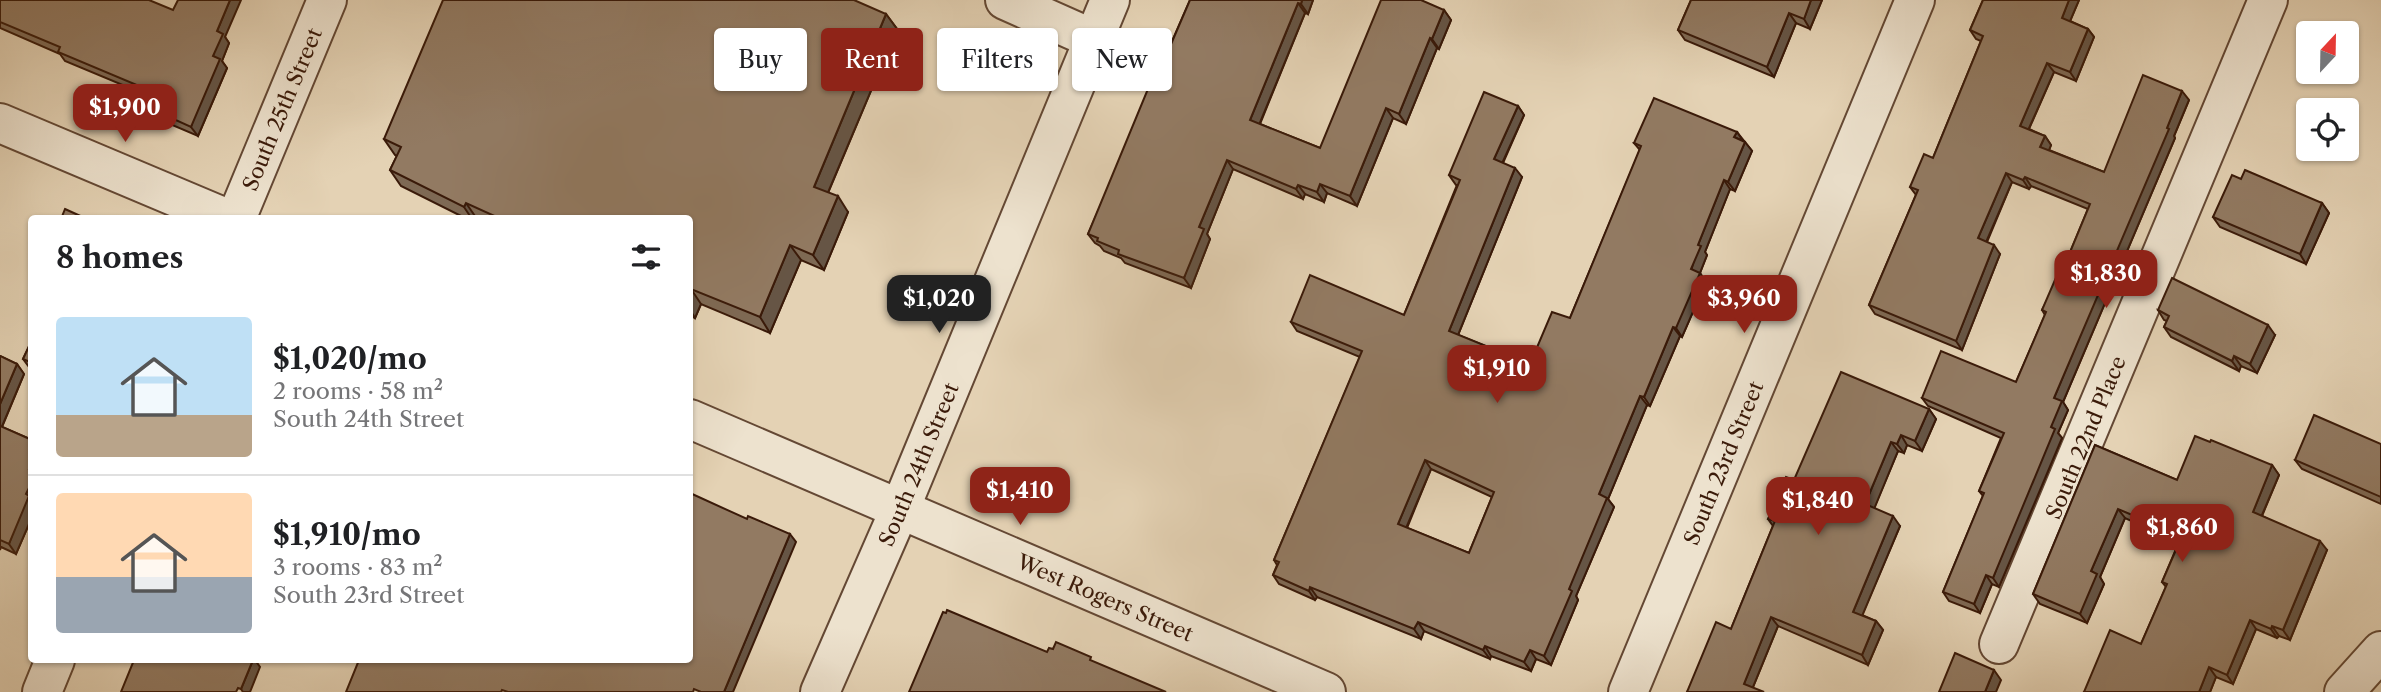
<!DOCTYPE html>
<html lang="en">
<head>
<meta charset="utf-8">
<style>
  body { margin:0; font-family:"Libre Caslon Text",serif; background:#f6f6f6; color:#202124; height:100vh; display:flex; flex-direction:column; font-size:26px; white-space:nowrap }
  * { box-sizing:border-box; margin:0 }
  p { font-size:23px; color:#757577 }
  .icon { flex:none; width:38px; height:38px; fill:none; stroke:currentColor; stroke-width:2; stroke-linecap:round; stroke-linejoin:round }
  .map { position:relative; flex:1; overflow:hidden }
  .panel { position:absolute; left:28px; top:215px; width:665px; height:448px; display:flex; flex-direction:column; background:#fff; border-radius:7px; box-shadow:0 2px 5px #0004 }
  .panel>* { flex:none }
  .guide { position:absolute; left:714px; top:28px; width:665px; height:63px; display:flex; gap:14px }
  .needle { width:46px; rotate:22deg }
  .fabs { position:absolute; left:2296px; top:21px; display:grid; gap:14px }
  .fabs a { display:grid; place-items:center; width:63px; height:63px; border-radius:7px; background:#fff; box-shadow:0 2px 5px #0004; font-size:35px }
  .price { position:absolute; translate:-50% -60px; padding:0 16px; border-radius:14px; background:#8f2418; color:#fff; font-size:23px; line-height:46px; filter:drop-shadow(0 2px 4px #0008) }
  .price::after { content:''; position:absolute; left:50%; top:42px; width:21px; height:16px; margin-left:-10px; background:inherit; clip-path:polygon(0 0,100% 0,50% 100%) }
  .price.active { background:#222; color:#fff }
  ul { padding:0; list-style:none }
  li { display:flex; align-items:center; gap:21px; height:175px; padding:0 28px }
  li+li { border-top:2px solid #e0e0e0 }
  li span { display:grid; place-items:center; flex:none; width:196px; height:140px; border-radius:7px; color:#555 }
  li>.icon { margin-inline-start:auto }
  span .icon { width:84px; height:84px; fill:#fffc; stroke-width:1 }
  li b { font-size:30px }
  h2 { display:flex; justify-content:space-between; align-items:center; height:84px; padding:0 28px; font-size:30px }
  .pill { padding:0 24px; border-radius:7px; background:#fff; box-shadow:0 2px 5px #0004; font-size:24px; line-height:63px }
  .pill.active { background:#8f2418; color:#fff }
  .map>svg:first-child { display:block }
  .lines { fill:none; stroke-linecap:round; stroke-linejoin:round }
  .minor-casing { stroke:#644834; stroke-width:42 }
  .tertiary-casing { stroke:#644834; stroke-width:42 }
  .minor { stroke:#ede2ce; stroke-width:38 }
  .tertiary { stroke:#ede2ce; stroke-width:38 }
  .wall { fill:#7e6954; stroke:#3a1a09; stroke-width:2; fill-rule:evenodd }
  .shaded-wall { fill:#665545; stroke:#3a1a09; stroke-width:2 }
  .building { fill:#927a62; stroke:#3a1a09; stroke-width:2; fill-rule:evenodd }
  .labels { text-anchor:middle; dominant-baseline:central; stroke-width:6; stroke-linejoin:round; paint-order:stroke }
  .street-label { font-size:21px; fill:#3a1a09; stroke:#ede2ce }
</style>
</head>
<body>
<div class="map">
<svg width="2381" height="692" viewBox="0 0 2381 692">
  <rect width="100%" height="100%" fill="#e4d2b4"/>
  <filter id="stains"><feTurbulence type="fractalNoise" baseFrequency=".00286" numOctaves="4"/><feColorMatrix values="0 0 0 0 .2 0 0 0 0 .09 0 0 0 0 .02 0 0 0 .5 -.17"/></filter>
  <radialGradient id="worn" r=".72"><stop offset=".6" stop-color="#630" stop-opacity="0"/><stop offset="1" stop-color="#630" stop-opacity=".3"/></radialGradient>
  <g class="lines">
    <defs>
      <g id="minor">
        <polyline points="1005,0 1093,39"/>
        <polyline points="0,123 228,219"/>
        <path id="s1" d="M236,219L327,0"/>
        <path id="s2" d="M690,419L1326,692"/>
        <path id="s3" d="M1999,644L2268,0"/>
        <polyline points="42,692 55,660"/>
        <path id="s4" d="M820,692L900,509L1110,0"/>
        <path id="s5" d="M1628,692L1915,0"/>
      </g>
      <polyline id="tertiary" points="2344,692 2381,651"/>
    </defs>
    <use href="#minor" class="minor-casing"/>
    <use href="#tertiary" class="tertiary-casing"/>
    <use href="#minor" class="minor"/>
    <use href="#tertiary" class="tertiary"/>
  </g>
  <g class="wall">
    <polygon points="0,0 225,37 229,43 222,61 227,68 198,136 144,113 138,103 142,93 65,61 60,54 0,28"/>
    <polygon points="1190,0 1313,0 1308,14 1305,13 1260,124 1320,148 1444,10 1451,20 1439,49 1437,48 1406,124 1393,118 1357,206 1327,193 1324,202 1305,194 1303,199 1233,169 1207,234 1210,239 1191,288 1125,263 1121,258 1104,251 1100,246 1095,243 1088,234"/>
    <polygon points="1691,0 1822,0 1810,29 1796,23 1774,77 1685,40 1678,30"/>
    <polygon points="1983,0 2079,0 2070,21 2088,29 2094,37 2076,81 2054,72 2029,129 2045,136 2051,145 2049,150 2104,172 2189,100 2174,136 2175,138 2063,402 2068,410 2058,433 2062,438 1999,587 1992,584 1980,613 1949,601 1943,592 1983,496 1979,491 2001,438 1928,406 1922,398 2016,382 2045,315 2042,310 2061,274 2088,209 2031,186 2029,189 2012,182 1987,242 2000,254 1962,350 1875,314 1869,305 1916,195 1910,187 1933,158 1981,41 1976,39 1970,30"/>
    <polygon points="886,14 897,29 828,193 848,212 824,270 801,260 770,333 701,304 695,318 690,316 690,219 467,219 401,186 390,170 397,156 395,155 384,139"/>
    <path d="M1518,106L1524,115L1503,163L1522,177L1458,335L1530,364L1570,318L1640,150L1634,143L1737,132L1752,151L1735,191L1730,189L1705,252L1707,255L1700,273L1706,282L1682,337L1680,336L1650,406L1647,405L1608,499L1614,507L1576,596L1578,600L1551,665L1536,659L1531,671L1491,656L1490,659L1424,631L1421,639L1317,597L1315,600L1279,584L1273,575L1277,565L1274,560L1360,357L1297,331L1291,322L1404,315L1457,185H1456L1449,175ZM1431,469L1492,497L1469,553L1407,528Z"/>
    <polygon points="2241,179 2322,203 2329,213 2306,264 2220,227 2213,217"/>
    <polygon points="2158,310 2275,335 2257,373 2241,366 2239,371 2171,337 2164,327 2167,321 2164,320"/>
    <polygon points="32,340 32,371 23,359"/>
    <polygon points="0,356 17,364 24,374 2,427 32,440 32,517 16,554 1,547 0,550"/>
    <polygon points="1929,409 1936,419 1922,451 1907,445 1904,453 1898,451 1874,508 1900,526 1862,615 1876,621 1883,630 1868,665 1778,626 1753,687 1687,692 1731,629 1773,526 1768,519 1794,480"/>
    <polygon points="2381,444 2381,504 2302,469 2295,460"/>
    <polygon points="2095,445 2177,480 2272,465 2279,475 2262,516 2327,550 2290,640 2279,636 2277,638 2256,629 2233,684 2216,677 2210,692 2084,692 2141,644 2166,587 2162,582 2179,542 2125,518 2100,577 2104,584 2087,623 2040,604 2033,594"/>
  </g>
  <g class="shaded-wall">
    <polygon points="230,0 241,0 225,37 229,43 222,61 227,68 198,136 191,127 213,56 217,31"/>
    <polygon points="1302,0 1313,0 1308,14 1301,4"/>
    <polygon points="1811,0 1822,0 1810,29 1804,19"/>
    <polygon points="2069,0 2079,0 2068,26 2062,18"/>
    <polygon points="1298,3 1305,13 1257,130 1250,120"/>
    <polygon points="1444,10 1451,20 1439,49 1432,39"/>
    <polygon points="1789,13 1796,23 1774,77 1767,67"/>
    <polygon points="886,14 897,29 824,202 814,187"/>
    <polygon points="2088,29 2094,37 2076,81 2070,72"/>
    <polygon points="1430,38 1437,48 1406,124 1399,114"/>
    <polygon points="2047,63 2054,72 2026,135 2020,126"/>
    <polygon points="2182,91 2189,100 2174,136 2175,138 2063,402 2068,410 2058,433 2062,438 1999,587 1993,578 2051,427 2054,398"/>
    <polygon points="1518,106 1524,115 1500,168 1494,159"/>
    <polygon points="1386,108 1393,118 1357,206 1350,196"/>
    <polygon points="1737,132 1743,141 1734,137"/>
    <polygon points="2045,136 2051,145 2047,155 2040,147"/>
    <polygon points="1745,142 1752,151 1735,191 1728,182"/>
    <polygon points="1227,160 1233,169 1207,234 1210,239 1191,288 1184,278 1199,227"/>
    <polygon points="1515,168 1522,177 1456,340 1449,331"/>
    <polygon points="2006,173 2012,182 1984,247 1978,238"/>
    <polygon points="2025,177 2031,186 2029,189 2023,180"/>
    <polygon points="1724,180 1730,189 1705,252 1707,255 1700,273 1706,282 1682,337 1676,328 1698,245"/>
    <polygon points="1320,184 1327,193 1324,202 1317,192"/>
    <polygon points="1298,185 1305,194 1303,199 1296,189"/>
    <polygon points="838,196 848,212 824,270 813,255"/>
    <polygon points="466,203 477,219 472,219 464,207"/>
    <polygon points="2322,203 2329,213 2306,264 2300,254"/>
    <polygon points="790,245 801,260 770,333 760,317"/>
    <polygon points="1994,245 2000,254 1962,350 1956,341"/>
    <polygon points="691,289 701,304 695,318 690,310 690,292"/>
    <polygon points="2268,325 2275,335 2257,373 2250,364"/>
    <polygon points="1673,327 1680,336 1650,406 1644,397"/>
    <polygon points="2234,356 2241,366 2239,371 2232,361"/>
    <polygon points="17,364 24,374 0,431 0,404"/>
    <polygon points="1640,396 1647,405 1608,499 1614,507 1576,596 1578,600 1551,665 1544,656 1569,589 1599,494"/>
    <polygon points="1929,409 1936,419 1922,451 1915,441"/>
    <polygon points="1901,435 1907,445 1904,453 1897,444"/>
    <polygon points="1891,442 1898,451 1872,514 1865,504"/>
    <polygon points="1425,460 1431,469 1404,533 1398,524"/>
    <polygon points="2272,465 2279,475 2259,522 2253,512"/>
    <polygon points="32,482 32,517 16,554 9,544 26,494"/>
    <polygon points="2118,509 2125,518 2100,577 2104,584 2087,623 2080,614 2091,571"/>
    <polygon points="1893,516 1900,526 1860,621 1853,612"/>
    <polygon points="790,534 796,542 733,692 724,692"/>
    <polygon points="2320,541 2327,550 2290,640 2283,630"/>
    <polygon points="1986,575 1992,584 1980,613 1974,604"/>
    <polygon points="1310,587 1317,597 1315,600 1309,591"/>
    <polygon points="1771,617 1778,626 1751,692 1744,684"/>
    <polygon points="2250,620 2256,629 2233,684 2227,675"/>
    <polygon points="1876,621 1883,630 1868,665 1862,655"/>
    <polygon points="1418,622 1424,631 1421,639 1414,629"/>
    <polygon points="2272,626 2279,636 2277,638 2271,629"/>
    <polygon points="1485,646 1491,656 1490,659 1483,650"/>
    <polygon points="1530,650 1536,659 1531,671 1524,662"/>
    <polygon points="253,660 255,660 260,667 250,692 243,692 241,689"/>
    <polygon points="2209,667 2216,677 2210,692 2199,692"/>
    <polygon points="1994,670 2001,680 1996,692 1985,692"/>
  </g>
  <g class="building">
    <polygon points="0,0 149,0 173,10 178,0 230,0 217,31 223,34 213,56 220,59 191,127 138,103 144,88 58,52 60,47 0,22"/>
    <polygon points="443,0 854,0 886,14 814,187 838,196 813,255 790,245 760,317 691,289 690,292 690,219 501,219 466,203 464,207 390,170 401,147 384,139"/>
    <polygon points="1190,0 1302,0 1301,4 1298,3 1250,120 1320,148 1381,0 1421,0 1444,10 1432,39 1430,38 1399,114 1386,108 1350,196 1320,184 1317,192 1298,185 1296,189 1227,160 1199,227 1204,229 1184,278 1118,254 1119,250 1097,241 1098,238 1088,234 1150,84 1153,86"/>
    <polygon points="1691,0 1811,0 1804,19 1789,13 1767,67 1678,30"/>
    <polygon points="1983,0 2069,0 2062,18 2088,29 2070,72 2047,63 2020,126 2045,136 2040,147 2104,172 2143,75 2182,91 2167,128 2169,129 2054,398 2062,401 2051,427 2055,429 1993,578 1986,575 1974,604 1943,592 1984,493 1979,491 2004,433 1922,398 1941,351 2016,382 2046,312 2042,310 2058,273 2061,274 2090,204 2025,177 2023,180 2006,173 1978,238 1994,245 1956,341 1869,305 1918,190 1910,187 1924,154 1933,158 1983,36 1970,30"/>
    <path d="M1484,92L1518,106L1494,159L1515,168L1449,331L1530,364L1552,312L1570,318L1641,146L1634,143L1654,98L1737,132L1734,137L1745,142L1728,182L1724,180L1698,245L1701,246L1691,269L1700,273L1676,328L1673,327L1644,397L1640,396L1599,494L1607,498L1569,589L1572,591L1544,656L1530,650L1524,662L1485,646L1483,650L1418,622L1414,629L1310,587L1309,591L1273,575L1279,562L1274,560L1362,351L1291,322L1310,275L1404,315L1460,180L1449,175ZM1425,460L1494,492L1469,553L1398,524Z"/>
    <polygon points="2245,170 2322,203 2300,254 2213,217 2232,175 2241,179"/>
    <polygon points="65,209 87,219 61,219"/>
    <polygon points="2172,278 2268,325 2250,364 2234,356 2232,361 2164,327 2169,316 2158,310"/>
    <polygon points="32,340 32,363 23,359"/>
    <polygon points="0,356 17,364 0,404"/>
    <polygon points="1841,372 1929,409 1915,441 1901,435 1897,444 1891,442 1865,504 1893,516 1853,612 1876,621 1862,655 1771,617 1744,684 1764,692 1687,692 1716,622 1731,629 1775,521 1768,519 1786,477 1794,480"/>
    <polygon points="2314,415 2381,444 2381,497 2295,460"/>
    <polygon points="0,426 32,440 32,462 29,469 32,470 32,482 26,494 29,496 9,544 0,540"/>
    <polygon points="2195,436 2210,442 2211,440 2272,465 2253,512 2320,541 2283,630 2272,626 2271,629 2250,620 2227,675 2209,667 2199,692 2084,692 2110,630 2141,644 2167,584 2162,582 2182,536 2118,509 2091,571 2097,574 2080,614 2033,594 2095,445 2177,480"/>
    <polygon points="690,493 747,519 748,516 790,534 724,692 701,692 694,689 693,692 508,692 502,690 501,692 346,692 359,660 690,660"/>
    <polygon points="947,610 1047,652 1049,648 1053,649 1056,642 1091,657 1090,660 1166,692 909,692 943,612 946,613"/>
    <polygon points="1955,653 1994,670 1985,692 1939,692"/>
    <polygon points="134,660 253,660 241,689 238,688 236,692 121,692"/>
  </g>
  <g class="labels">
    <g class="street-label">
      <text stroke="none"><textPath href="#s1" startOffset="119">South 25th Street</textPath></text>
      <text stroke="none"><textPath href="#s3" startOffset="224">South 22nd Place</textPath></text>
      <text stroke="none"><textPath href="#s5" startOffset="248">South 23rd Street</textPath></text>
      <text stroke="none"><textPath href="#s4" startOffset="248">South 24th Street</textPath></text>
      <text stroke="none"><textPath href="#s2" startOffset="452">West Rogers Street</textPath></text>
    </g>
  </g>
  <rect width="100%" height="100%" filter="url(#stains)"/>
  <rect width="100%" height="100%" fill="url(#worn)"/>
</svg>
<div class="fabs">
<a><svg class="needle" viewBox="-14 -14 28 28"><path d="M0-13l5 13h-10z" fill="#e53935"/><path d="M0 13l5-13h-10z" fill="#757577"/></svg></a>
<a><svg class="icon" aria-label="locate" viewBox="0 0 24 24"><circle cx="12" cy="12" r="6"/><path d="M12 2v4M12 18v4M2 12h4M18 12h4"/></svg></a>
</div>
<b class="price" style="left:125px;top:144px">$1,900</b>
<b class="price" style="left:2106px;top:310px">$1,830</b>
<b class="price active" style="left:939px;top:335px">$1,020</b>
<b class="price" style="left:1744px;top:335px">$3,960</b>
<b class="price" style="left:1497px;top:405px">$1,910</b>
<b class="price" style="left:1020px;top:527px">$1,410</b>
<b class="price" style="left:1818px;top:537px">$1,840</b>
<b class="price" style="left:2182px;top:564px">$1,860</b>
<div class="guide">
<a class="pill">Buy</a>
<a class="pill active">Rent</a>
<a class="pill">Filters</a>
<a class="pill">New</a>
</div>
<section class="panel">
<h2>8 homes<svg class="icon" aria-label="filters" viewBox="0 0 24 24"><path d="M4 7h16M4 17h16"/><circle cx="9" cy="7" r="2"/><circle cx="15" cy="17" r="2"/></svg></h2>
<ul>
<li><span style="background:linear-gradient(#bfe0f5 70%,#b9a48a 0)"><svg class="icon" aria-label="home" viewBox="0 0 24 24"><path d="M3 11l9-7 9 7M6 9v11h12V9"/></svg></span><div><b>$1,020/mo</b><p>2 rooms · 58 m²</p><p>South 24th Street</p></div></li>
<li><span style="background:linear-gradient(#ffd9b3 60%,#9aa5b1 0)"><svg class="icon" aria-label="home" viewBox="0 0 24 24"><path d="M3 11l9-7 9 7M6 9v11h12V9"/></svg></span><div><b>$1,910/mo</b><p>3 rooms · 83 m²</p><p>South 23rd Street</p></div></li>
</ul>
</section>
</div>
</body>
</html>
